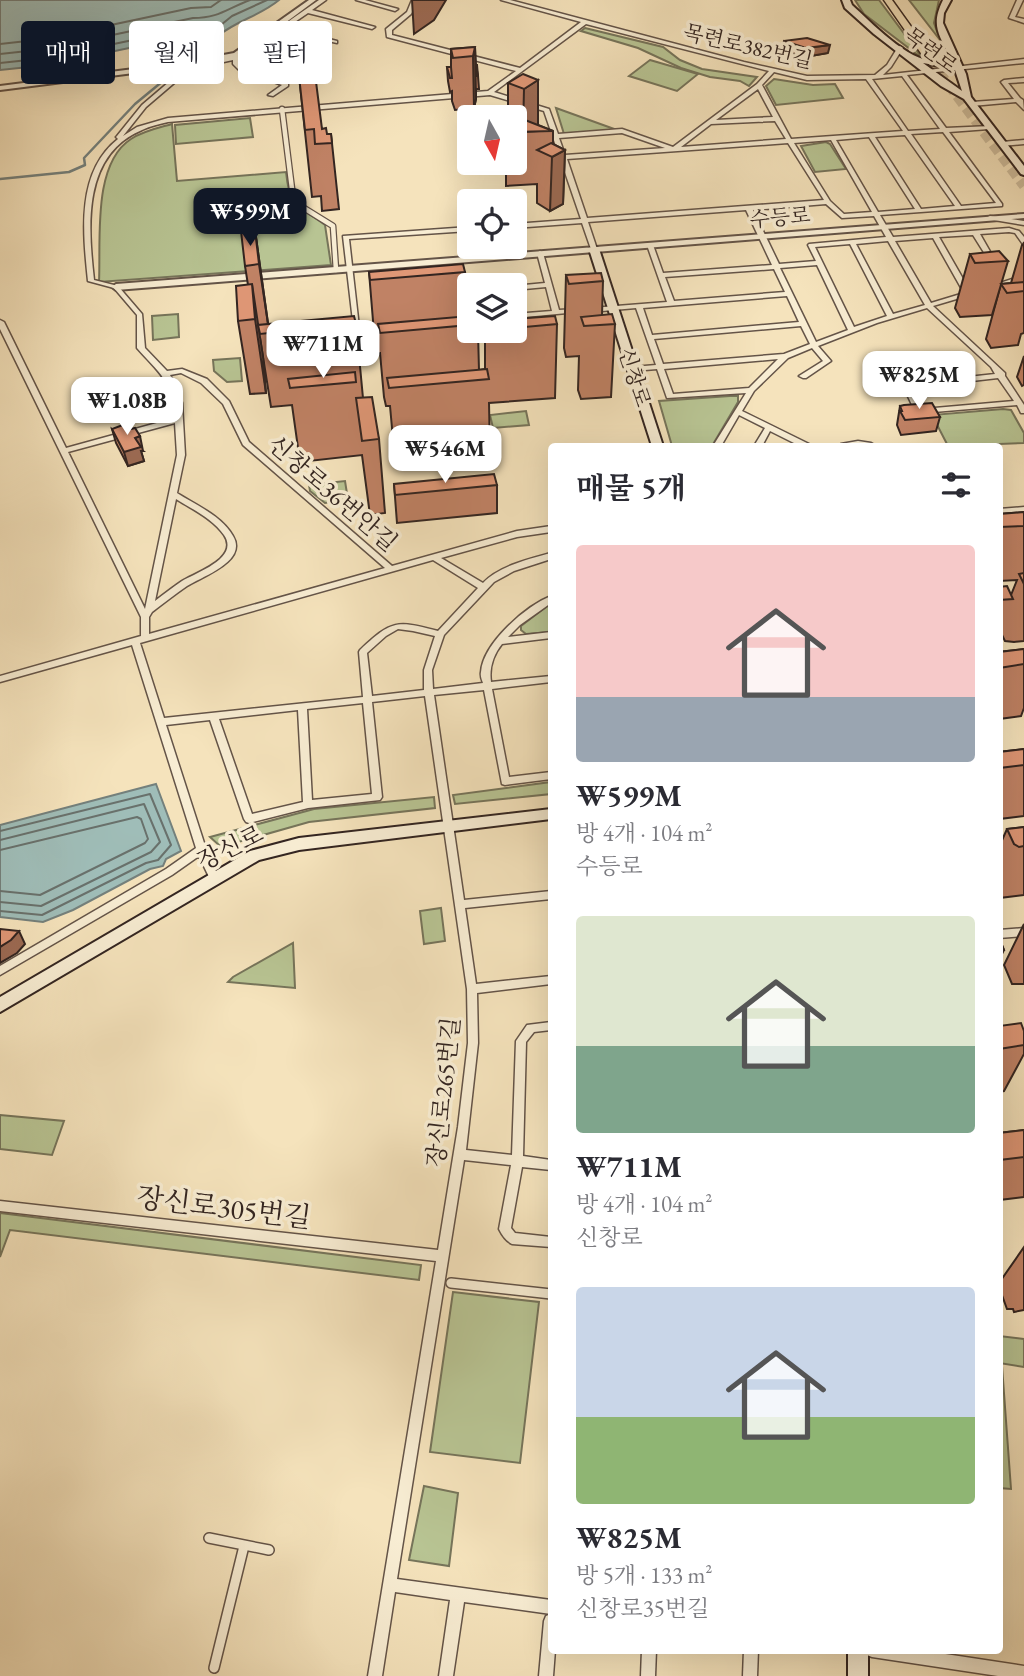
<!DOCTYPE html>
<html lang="ko">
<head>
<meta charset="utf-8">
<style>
  body { margin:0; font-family:"EB Garamond","Noto Serif KR",serif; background:#f2f2f3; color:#2b2b33; height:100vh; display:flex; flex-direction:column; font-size:26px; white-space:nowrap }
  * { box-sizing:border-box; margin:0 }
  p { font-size:23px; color:#7c7c81 }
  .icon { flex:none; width:38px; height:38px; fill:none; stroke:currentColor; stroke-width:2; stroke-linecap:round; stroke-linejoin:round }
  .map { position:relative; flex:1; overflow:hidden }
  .side { position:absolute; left:548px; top:443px; width:455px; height:1211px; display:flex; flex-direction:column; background:#fff; border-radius:7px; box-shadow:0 7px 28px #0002 }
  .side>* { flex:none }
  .top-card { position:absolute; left:21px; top:21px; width:422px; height:63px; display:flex; gap:14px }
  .needle { width:46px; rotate:172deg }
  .fabs { position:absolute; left:457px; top:105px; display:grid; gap:14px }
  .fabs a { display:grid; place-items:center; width:70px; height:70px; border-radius:7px; background:#fff; box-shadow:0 7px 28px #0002; font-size:35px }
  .price { position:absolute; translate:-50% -60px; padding:0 16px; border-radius:14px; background:#fff; color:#222; font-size:23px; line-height:46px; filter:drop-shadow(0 2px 4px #0008) }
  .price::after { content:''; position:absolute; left:50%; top:42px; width:21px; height:16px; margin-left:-10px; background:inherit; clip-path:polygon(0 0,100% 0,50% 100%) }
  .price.selected { background:#111827; color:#fff }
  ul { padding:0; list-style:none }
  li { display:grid; align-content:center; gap:14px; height:371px; padding:0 28px }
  li span { display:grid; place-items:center; height:217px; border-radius:7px; color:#555 }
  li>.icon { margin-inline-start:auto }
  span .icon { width:126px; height:126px; fill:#fffc; stroke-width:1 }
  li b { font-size:30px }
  h2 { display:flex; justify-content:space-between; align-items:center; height:84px; padding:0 28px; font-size:30px }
  .pill { padding:0 24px; border-radius:7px; background:#fff; box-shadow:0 7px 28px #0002; font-size:24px; line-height:63px }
  .pill.selected { background:#111827; color:#fff }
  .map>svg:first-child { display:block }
  .green { fill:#b8c493; stroke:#76745a; stroke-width:2 }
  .water { fill:#9fbdb8; stroke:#74807c; stroke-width:2 }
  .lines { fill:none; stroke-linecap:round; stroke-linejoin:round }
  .shore { stroke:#69716c; stroke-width:2 }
  .stream { stroke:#74807c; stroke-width:2.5 }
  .trunk-tunnel { stroke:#cebd9d; stroke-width:10; stroke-dasharray:10 5; stroke-linecap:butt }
  .pedestrian-far1-casing { stroke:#645448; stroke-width:7 }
  .pedestrian-casing { stroke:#645448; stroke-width:12 }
  .minor-casing { stroke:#645448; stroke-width:3 }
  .tertiary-casing { stroke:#645448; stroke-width:4 }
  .secondary-casing { stroke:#332521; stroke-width:4 }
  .trunk-casing { stroke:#332521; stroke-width:3 }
  .pedestrian-far1 { stroke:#f8edd3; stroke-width:4.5 }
  .pedestrian { stroke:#f8edd3; stroke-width:9 }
  .minor { fill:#f8edd3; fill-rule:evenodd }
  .tertiary { fill:#f8edd3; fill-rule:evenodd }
  .secondary { fill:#f8edd3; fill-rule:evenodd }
  .trunk { fill:#f5e3bc; fill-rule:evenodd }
  .wall { fill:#c08265; stroke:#332521; stroke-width:2 }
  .shaded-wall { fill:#9c6a53; stroke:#332521; stroke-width:2 }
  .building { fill:#df9776; stroke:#332521; stroke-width:2 }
  .labels { text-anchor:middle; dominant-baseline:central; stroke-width:7; stroke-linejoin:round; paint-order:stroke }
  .far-street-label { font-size:21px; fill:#332521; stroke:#f8edd3 }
  .street-label { font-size:24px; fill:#332521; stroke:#f8edd3 }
  .near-street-label { font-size:28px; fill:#332521; stroke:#f8edd3 }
</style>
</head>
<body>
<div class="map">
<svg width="1024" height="1676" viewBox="0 0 1024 1676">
  <rect width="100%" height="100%" fill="#f5e3bc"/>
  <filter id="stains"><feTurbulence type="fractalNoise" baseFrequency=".00286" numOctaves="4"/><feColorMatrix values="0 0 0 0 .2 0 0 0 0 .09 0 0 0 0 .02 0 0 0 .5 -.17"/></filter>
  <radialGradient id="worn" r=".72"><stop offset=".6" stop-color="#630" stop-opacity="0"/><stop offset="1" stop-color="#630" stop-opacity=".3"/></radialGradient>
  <g class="green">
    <polygon points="855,0 879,0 923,59 864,14"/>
    <polygon points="909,0 939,0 934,23 940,40"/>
    <polygon points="585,28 663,47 680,60 702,69 757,77 749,86 740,81 710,77 681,68 638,48 581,31"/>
    <polygon points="650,60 698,74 677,91 629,76"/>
    <polygon points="774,79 813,85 835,84 843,98 776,105 766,86"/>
    <polygon points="556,108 617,130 564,134"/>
    <polygon points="250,118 253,137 176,144 175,125"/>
    <path d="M172,124L177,181L286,172C290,210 297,204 325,225L331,265L99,282C101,241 92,164 131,139C143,131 158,128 172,124Z"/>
    <polygon points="826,142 830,144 846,169 815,172 801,146"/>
    <polygon points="178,314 179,337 153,340 152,316"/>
    <polygon points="240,358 242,381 227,382 214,371 213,360"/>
    <polygon points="730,396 738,396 738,402 712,446 672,446 659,401"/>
    <polygon points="1003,409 1011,410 1024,433 1024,443 948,446 932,415"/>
    <polygon points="526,411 529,425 493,428 490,415"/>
    <polygon points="345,481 348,500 325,503 310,491 309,485"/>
    <polygon points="551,603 551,632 526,634 521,630 521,626"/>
    <polygon points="551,782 551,794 455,804 453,795"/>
    <polygon points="434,797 435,808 309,822 221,847 210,837 314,809"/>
    <polygon points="441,908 445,941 424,944 420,911"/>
    <polygon points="293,943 295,988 228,982 233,977"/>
    <polygon points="0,1115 64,1121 52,1155 0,1149"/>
    <polygon points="0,1213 421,1265 419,1280 10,1230 0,1257"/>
    <polygon points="453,1292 539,1302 520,1463 430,1452"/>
    <polygon points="999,1336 1024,1339 1024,1367 999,1363"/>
    <polygon points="999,1365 1002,1366 1011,1489 999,1488"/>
    <polygon points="424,1486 458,1493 449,1566 409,1560"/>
  </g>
  <g class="water">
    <path d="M0,0H279C260,16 237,20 218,36L196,34L48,65L0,70Z"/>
    <polygon points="156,784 181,851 166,859 163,866 150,869 73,910 43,922 0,917 0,825"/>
  </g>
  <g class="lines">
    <g class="shore">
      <polyline points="0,44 45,39 191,8 211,7 221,0"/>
      <path d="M0,54L46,49L193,18C219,18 226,9 250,0"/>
      <polyline points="0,63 47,58 195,27 216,29 232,16 267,0"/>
      <polyline points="0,831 150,794 171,845 158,860 146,863 42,915 0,911"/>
      <polyline points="0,840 144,804 160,842 151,852 41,906 0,902"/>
      <polyline points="0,850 137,817 141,819 148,839 145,843 40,895 0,891"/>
    </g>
    <g class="stream">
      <polyline points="195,57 216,32"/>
      <polyline points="0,179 69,172 85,165 84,158 135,104 169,76"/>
    </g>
    <polyline class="trunk-tunnel" points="930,60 1024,186"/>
    <defs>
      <g id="pedestrian-far1">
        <polyline points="282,109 293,197 299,205 333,226 336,270"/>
        <polyline points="478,197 480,201"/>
      </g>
      <g id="pedestrian">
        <polyline points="451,1283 551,1294"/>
        <polyline points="209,1538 269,1550"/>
        <polyline points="214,1668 244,1546"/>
      </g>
      <g id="minor">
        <path d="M319,0H326L312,10L375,27L372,29L308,13L286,28L337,41V43L282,31L261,46L315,61V63L257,48L243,58L239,59V64L243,68L288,84V86L273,96L268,95L282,85L239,70L233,64V60L196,68L187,72L146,107L123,136L137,127L168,118L488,91L516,71L387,37L386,29L407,12L412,0H418L411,14L392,30V35L520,68L581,22L501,0H510L744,62L807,76L875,75L887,65L898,47L900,46L903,48L891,67L883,75L1024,59V63L907,75L946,128L991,126L992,127L989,129L949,132L1002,204V206L880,215L893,237L1009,228L1019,231L1024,237V244L1022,243L1015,233L1009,232L980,234L996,262L993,264L990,262L973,235L939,237L970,291L973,293L970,295L933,306L1005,373V376L1024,405V413H1021L1017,405L922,413L915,411L903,386L904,384L995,374L991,367L927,308L877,323L818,346L831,361L806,378H803L799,376L823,361L812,348L788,358L754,391L742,411L809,444L810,446H800L770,431L762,446H754L765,428L739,415L721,446H713L746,393L667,398L657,369L633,371L629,369L633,367L656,365L636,308L591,312L588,310L591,308L667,302L647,245L650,243L653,245L663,273L772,265L746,210L588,222L597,249L594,251L591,249L582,223L514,228V224L581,219L544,111L490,95L168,122C160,124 150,126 142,130C82,155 88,226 94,280L118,286L142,314L145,348L167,371L182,369L207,379L229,401L249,442L392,566L517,531L551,526V532L517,537L441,558L483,583C499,566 529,559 551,553V559L514,571L494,582L444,635L432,670L433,689L483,683C482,680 480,676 481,672C483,643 526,606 551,596V603L520,625L508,637L551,632V638L502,644C493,655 489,669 491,682L551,676V682L492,689L509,777L551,772V779L505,785L502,784L484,690L434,695L464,900L551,891V899L465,908L476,984L551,976V984L477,993L478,1043L466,1150L512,1155L516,1041L527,1025L551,1022V1030L534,1032L526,1042L523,1156L551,1160V1170L522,1167L511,1228L515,1233L551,1237V1247L512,1244C506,1241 502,1235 499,1229L511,1165L464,1160L397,1579L551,1600V1614L464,1602L453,1676H439L450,1600L395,1592L382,1676H368L436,1261L0,1211V1201L438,1250L458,1127L468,1043L467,989L425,696L372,702L382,797L380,800L308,808L249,823L246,822L244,819L210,720L166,725L206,849L219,878L217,881H211L199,856L172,875L0,975V966L166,869L196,848L132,645L0,682V676L141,636V617L0,329V320L4,322L66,448L175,418C173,381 160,374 137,348V315L114,288L88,281C83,233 76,172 118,139L116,137L117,136L142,105L183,70L192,66L233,57L234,54H238L239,56ZM586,24L769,71L757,84L673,147L622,129L558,134L549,109L494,92ZM774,72L807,80L866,79L903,131L791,139L762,85ZM902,76L940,129L908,131L872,79ZM758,89L773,117L716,120ZM775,121L786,139L681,147L711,124ZM943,132L996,203L961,206L911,134ZM622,133L665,148L565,155L559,138ZM905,135L955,206L921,209L875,137ZM869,137L915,209L878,212L836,140ZM831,140L872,212L844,214L830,201L794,143ZM788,143L824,200L587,218L567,159ZM826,204L842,218L874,216L886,237L809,244L808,245L816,261L779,264L753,210ZM933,238L964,293L931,303L895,241ZM888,241L925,305L893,314L856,244ZM850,244L887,316L854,327L815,247ZM817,265L848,330L816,342L780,268ZM774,269L785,292L674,301L665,277ZM787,296L799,322L652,335L643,308ZM801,326L810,344L784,354L663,364L654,339ZM778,359L749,388L673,394L664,369ZM181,373L201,383L223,404L243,445L385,568L149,634V617L152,612C164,603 175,594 187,586C203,576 248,561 233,536C222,516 196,505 177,493L185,455L182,403L177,387L170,375ZM998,378L1014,401L923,409L921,408L911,388ZM175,423L177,455L145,609L68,452ZM176,499C192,509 213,519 224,535C240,558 197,572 182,581C173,587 164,594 155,601ZM433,560L478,588L438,631C396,620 392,620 360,650L359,652L363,697L164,718L140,643ZM398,629L413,631L435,636L424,670V690L372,696L367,653L386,636ZM363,703L372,794L312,800L307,709ZM298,710L303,802L252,814L219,719Z"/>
        <polygon points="356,0 365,0 398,9 395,11"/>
        <polygon points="1017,0 1023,0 1015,17 1024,19 1024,23 1009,18"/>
        <polygon points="1024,78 1024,82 1008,83 1020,98 1023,100 1024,110 1016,102 972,106 969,104 972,102 1014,99 1001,82 1004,80"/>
        <polygon points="1024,140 1024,144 1002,146 999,144 1002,142"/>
        <polygon points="990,216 1024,221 1024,225 988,219 988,217"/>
        <polygon points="469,227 469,231 349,239 359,327 383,324 387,326 383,328 354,330 343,236"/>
        <polygon points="540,251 543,253 559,310 576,309 578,310 578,312 514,318 514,314 552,311 546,287 514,290 514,286 545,283 537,253"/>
        <polygon points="1024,275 1024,279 991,289 988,287"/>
        <polygon points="858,441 871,443 876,446 840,446 841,444"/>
        <polygon points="1024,507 1024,513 999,515 999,509"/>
        <polygon points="1024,928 1024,936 999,938 999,930"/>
        <polygon points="551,1614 551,1650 555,1650 553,1676 539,1676 544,1621 546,1616"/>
        <polygon points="642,1650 656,1650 655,1676 641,1676"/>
        <polygon points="744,1650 758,1650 757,1676 743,1676"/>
        <polygon points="865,1650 919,1650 1024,1666 1024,1676 998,1676 872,1657 867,1655"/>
      </g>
      <g id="tertiary">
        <polygon points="309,0 316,0 239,57 181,67 0,90 0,86 181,63 234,53"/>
        <polygon points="1024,214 1024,218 116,290 112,287 116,284"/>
      </g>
      <g id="secondary">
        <path d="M842,0H850L852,5C872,23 911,65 939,61C943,61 946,58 950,56C938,34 931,24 943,0H951L944,13L943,23L966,74L971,97L1024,166V175L1021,174L964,99L941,86L874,34L845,8ZM952,61L962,91L923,63L940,66Z"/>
        <polygon points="594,246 599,249 663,446 652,446 589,249"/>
        <polygon points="551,809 551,819 299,850 259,860 0,1012 0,997 250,851 299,838"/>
        <rect x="848" y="1650" width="20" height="26"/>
      </g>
      <polygon id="trunk" points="884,0 892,0 935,60 933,62 927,62"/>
    </defs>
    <use href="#pedestrian-far1" class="pedestrian-far1-casing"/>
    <use href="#pedestrian" class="pedestrian-casing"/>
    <use href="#minor" class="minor-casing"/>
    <use href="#tertiary" class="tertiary-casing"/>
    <use href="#secondary" class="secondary-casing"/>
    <use href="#trunk" class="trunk-casing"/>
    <use href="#pedestrian-far1" class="pedestrian-far1"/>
    <use href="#pedestrian" class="pedestrian"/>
    <use href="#minor" class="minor"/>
    <use href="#tertiary" class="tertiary"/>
    <use href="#secondary" class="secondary"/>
    <use href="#trunk" class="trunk"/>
  </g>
  <g class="wall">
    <polygon points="784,41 828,53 805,57 782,50"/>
    <polygon points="475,47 476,65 478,76 479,89 476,89 476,99 474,108 455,110 452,101 452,91 450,92 448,81 447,67 451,67 451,49"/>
    <polygon points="298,67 322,129 327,134 331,134 339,209 322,211 321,196 312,197"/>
    <polygon points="538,80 538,125 553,131 553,144 565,150 563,204 550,211 537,203 537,184 506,186 506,163 514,163 514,117 508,117 508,83"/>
    <polygon points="255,230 268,324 356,324 363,398 379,439 385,513 370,515 362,455 300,462 292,405 271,407 260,338 266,393 250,394 238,321 248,285 245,266"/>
    <polygon points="1024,242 1024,333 1021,334 1018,345 991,348 986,339 1001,284 1011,283 1022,245 1023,245"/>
    <polygon points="970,254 1008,261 992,315 960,317 955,308"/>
    <polygon points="369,272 465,272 466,316 469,316 469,331 478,331 479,370 485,369 485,331 514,331 514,319 557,324 555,398 489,403 490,452 395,461 390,406 386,406 384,397 380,353 376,353 375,345"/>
    <polygon points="566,275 603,281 602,315 615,324 611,397 581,399 578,390 579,356 566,357 564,348"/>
    <polygon points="1024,356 1024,385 1022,386 1017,377"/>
    <polygon points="900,406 940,417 936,431 901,435 897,425"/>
    <polygon points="112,429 143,451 141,451 144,461 128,466 116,443"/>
    <polygon points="394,484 497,485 497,513 397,523"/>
    <polygon points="1024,512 1024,641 1014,642 1005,641 1001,633 999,638 999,587 1011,595 1017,580 999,581 999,514"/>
    <polygon points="1024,649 1024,708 1021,716 999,719 999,652"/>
    <polygon points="1024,749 1024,816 999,819 999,752"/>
    <polygon points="1024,827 1024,895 999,898 999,847 1007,829"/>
    <polygon points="1024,924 1024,984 1012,984 1004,965"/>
    <polygon points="999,938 1004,950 999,960"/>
    <polygon points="999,1026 1024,1031 1024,1054 1004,1091 999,1092"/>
    <polygon points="1024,1130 1024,1197 999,1200 999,1133"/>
    <polygon points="1024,1247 1024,1310 1014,1312 1013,1309 1007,1309 999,1287 999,1283"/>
  </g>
  <g class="shaded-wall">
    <polygon points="412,0 446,0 434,20 414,34"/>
    <polygon points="830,45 828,53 805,57 806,48"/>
    <polygon points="475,47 476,99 474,108 473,56"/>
    <polygon points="538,80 538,131 523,132 524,89"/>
    <polygon points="565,150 563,204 550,211 552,157"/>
    <polygon points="255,230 265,302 270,337 259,264"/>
    <polygon points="252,284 263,357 266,393 255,319"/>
    <polygon points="140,436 143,451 141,451 144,461 128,466 124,452 135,438"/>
    <polygon points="19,931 25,944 17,953 0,963 0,947"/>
  </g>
  <g class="building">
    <polygon points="807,38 830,45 806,48 784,41"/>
    <polygon points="475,47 473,56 453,58 451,49"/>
    <polygon points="476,65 477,65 478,76 476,76"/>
    <polygon points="314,66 322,129 326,128 327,134 331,134 332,143 315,144 314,129 305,130 298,67"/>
    <polygon points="447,67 451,67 452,78 450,78"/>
    <polygon points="523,74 538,80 524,89 508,83"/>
    <polygon points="525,120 553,131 514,132 514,127"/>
    <polygon points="551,143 565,150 552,157 537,150"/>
    <polygon points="255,230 259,264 245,266 241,231"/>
    <polygon points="999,251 1008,261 975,263 970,254"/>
    <polygon points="463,264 465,272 370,280 369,272"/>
    <polygon points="601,273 603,281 569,284 566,275"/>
    <polygon points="1024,282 1024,291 1007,293 1001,284"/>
    <polygon points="252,284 255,319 238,321 236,286"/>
    <polygon points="612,314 615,324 584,326 581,317"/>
    <polygon points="354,316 356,324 260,334 258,325"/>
    <polygon points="469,316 469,325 380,333 378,324"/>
    <polygon points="555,316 557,324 514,328 514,319"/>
    <polygon points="487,369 489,379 389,388 387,378"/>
    <polygon points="355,372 356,382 290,388 288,379"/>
    <polygon points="372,397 379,439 362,441 356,398"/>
    <polygon points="932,403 940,417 905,420 900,411 902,411 900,406 904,405"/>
    <polygon points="128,423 131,429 135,428 140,436 135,438 141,447 124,452 112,429"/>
    <polygon points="494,474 497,485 395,495 394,484"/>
    <polygon points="1024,512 1024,526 999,527 999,514"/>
    <polygon points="1024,573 1024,584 1019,574"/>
    <polygon points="1007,586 1013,599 999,600 999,587"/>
    <polygon points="1024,649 1024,664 999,668 999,652"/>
    <polygon points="1024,749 1024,765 999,768 999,752"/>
    <polygon points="1024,827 1024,846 1019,847 1014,844 1007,829"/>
    <polygon points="0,929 19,931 11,940 0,947"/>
    <polygon points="999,938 1004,950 999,951"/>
    <polygon points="1021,1023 1024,1031 1024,1045 999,1049 999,1026"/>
    <polygon points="1024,1130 1024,1157 999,1160 999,1133"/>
  </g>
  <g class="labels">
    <g class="far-street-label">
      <text transform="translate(748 46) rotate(13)">목련로382번길</text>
      <text transform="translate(931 50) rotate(37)">목련로</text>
      <text transform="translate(780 217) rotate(-5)">수등로</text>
      <text transform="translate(635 377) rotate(72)">신창로</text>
    </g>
    <g class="street-label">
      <text transform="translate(333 493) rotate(41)">신창로36번안길</text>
      <text transform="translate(230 847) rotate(-26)">장신로</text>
      <text transform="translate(443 1092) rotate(-84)">장신로265번길</text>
    </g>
    <g class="near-street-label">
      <text transform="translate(224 1207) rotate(7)">장신로305번길</text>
    </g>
  </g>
  <rect width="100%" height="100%" filter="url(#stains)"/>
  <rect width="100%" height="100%" fill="url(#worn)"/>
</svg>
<div class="fabs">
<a><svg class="needle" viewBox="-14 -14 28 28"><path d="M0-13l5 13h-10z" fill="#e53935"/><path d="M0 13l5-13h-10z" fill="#7c7c81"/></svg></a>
<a><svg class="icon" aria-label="locate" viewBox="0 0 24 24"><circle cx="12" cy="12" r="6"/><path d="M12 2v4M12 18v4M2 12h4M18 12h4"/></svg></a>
<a><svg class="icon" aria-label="layers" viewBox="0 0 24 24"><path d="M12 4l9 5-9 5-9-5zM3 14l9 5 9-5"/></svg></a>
</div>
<b class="price selected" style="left:250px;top:248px">₩599M</b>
<b class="price" style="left:323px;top:380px">₩711M</b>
<b class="price" style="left:919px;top:411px">₩825M</b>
<b class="price" style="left:127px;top:437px">₩1.08B</b>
<b class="price" style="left:445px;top:485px">₩546M</b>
<div class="top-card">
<a class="pill selected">매매</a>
<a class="pill">월세</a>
<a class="pill">필터</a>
</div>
<section class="side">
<h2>매물 5개<svg class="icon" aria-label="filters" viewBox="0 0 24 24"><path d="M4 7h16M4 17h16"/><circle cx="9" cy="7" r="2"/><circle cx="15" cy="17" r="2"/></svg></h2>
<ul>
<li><span style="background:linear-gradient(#f6c9c9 70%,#9aa5b1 0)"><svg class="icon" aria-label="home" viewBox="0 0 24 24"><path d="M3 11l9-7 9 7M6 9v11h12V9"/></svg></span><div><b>₩599M</b><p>방 4개 · 104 m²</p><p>수등로</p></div></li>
<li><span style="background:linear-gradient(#dfe7d0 60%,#7fa58c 0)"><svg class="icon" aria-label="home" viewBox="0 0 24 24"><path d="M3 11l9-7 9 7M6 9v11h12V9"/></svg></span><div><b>₩711M</b><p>방 4개 · 104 m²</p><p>신창로</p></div></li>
<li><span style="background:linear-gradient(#c9d6e8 60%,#8fb573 0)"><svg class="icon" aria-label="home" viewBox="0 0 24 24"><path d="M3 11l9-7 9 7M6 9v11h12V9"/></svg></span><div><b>₩825M</b><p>방 5개 · 133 m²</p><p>신창로35번길</p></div></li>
</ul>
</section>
</div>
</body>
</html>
